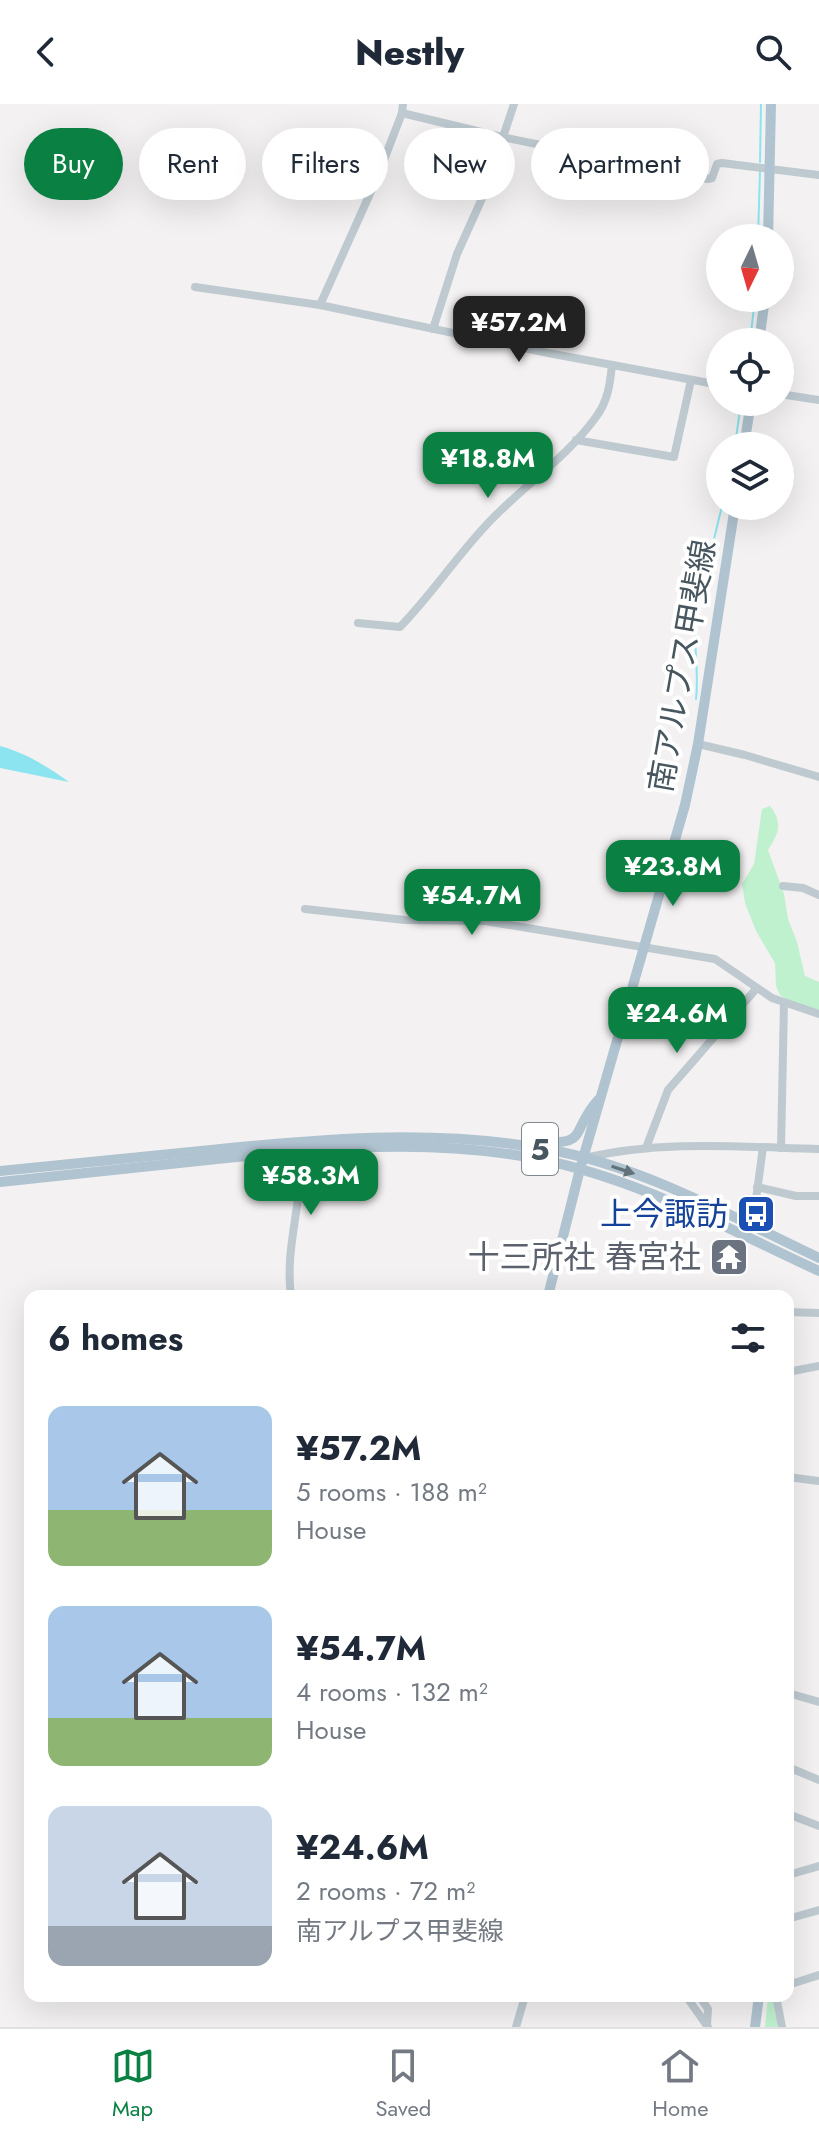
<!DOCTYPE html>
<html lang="en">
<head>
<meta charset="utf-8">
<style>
  body { margin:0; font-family:Jost,"Noto Sans JP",sans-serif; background:#f2f2f3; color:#1f2937; height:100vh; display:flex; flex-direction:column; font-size:30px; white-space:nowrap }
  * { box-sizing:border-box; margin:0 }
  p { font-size:26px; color:#747a83 }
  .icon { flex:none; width:44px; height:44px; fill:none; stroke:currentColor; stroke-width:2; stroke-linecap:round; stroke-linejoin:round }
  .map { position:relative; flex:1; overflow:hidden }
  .side { position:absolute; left:24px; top:1186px; width:770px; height:712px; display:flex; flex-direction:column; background:#fff; border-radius:16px; box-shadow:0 8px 32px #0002 }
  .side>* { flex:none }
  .guide { position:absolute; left:24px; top:24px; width:772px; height:72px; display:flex; gap:16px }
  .needle { width:52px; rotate:185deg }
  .tools { position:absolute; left:706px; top:120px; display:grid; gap:16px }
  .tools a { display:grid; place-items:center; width:88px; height:88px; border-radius:50%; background:#fff; box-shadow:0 8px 32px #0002; font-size:40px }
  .price { position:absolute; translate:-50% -68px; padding:0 18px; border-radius:16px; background:#0b8043; color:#fff; font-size:26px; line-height:52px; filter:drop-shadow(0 2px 4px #0008) }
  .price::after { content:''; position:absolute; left:50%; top:48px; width:24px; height:18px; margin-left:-12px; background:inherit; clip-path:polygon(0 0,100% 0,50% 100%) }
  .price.on { background:#222; color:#fff }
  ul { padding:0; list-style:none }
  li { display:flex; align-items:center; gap:24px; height:200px; padding:0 24px }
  li span { display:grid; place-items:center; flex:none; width:224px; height:160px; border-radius:16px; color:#555 }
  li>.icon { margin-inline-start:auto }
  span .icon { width:96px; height:96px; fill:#fffc; stroke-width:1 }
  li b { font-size:34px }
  h2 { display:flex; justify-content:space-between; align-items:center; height:96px; padding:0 24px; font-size:34px }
  .chip { padding:0 28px; border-radius:36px; background:#fff; box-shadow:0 8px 32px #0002; font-size:28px; line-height:72px }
  .chip.on { background:#0b8043; color:#fff }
  header { display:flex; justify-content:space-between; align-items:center; height:104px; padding:0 24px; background:#fff; font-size:36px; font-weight:800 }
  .tab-bar { display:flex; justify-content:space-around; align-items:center; height:112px; border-top:2px solid #e0e1e3; background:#fff; font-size:22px; color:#747a83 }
  .tab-bar a { display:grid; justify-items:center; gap:4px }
  .tab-bar .on { color:#0b8043 }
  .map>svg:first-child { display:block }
  .green { fill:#bff1ce }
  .water { fill:#8be4ef }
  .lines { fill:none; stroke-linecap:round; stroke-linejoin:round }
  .stream { stroke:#8be4ef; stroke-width:2 }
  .minor { stroke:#becad0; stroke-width:8 }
  .major { stroke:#b0c3d0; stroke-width:10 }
  .oneway { fill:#62727b }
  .labels { text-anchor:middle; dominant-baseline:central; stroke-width:8; stroke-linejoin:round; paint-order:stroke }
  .shield { fill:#fff; stroke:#7f898f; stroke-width:2 }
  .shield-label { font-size:30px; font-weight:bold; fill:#48575f }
  .street-label { font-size:32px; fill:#48575f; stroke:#fff }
  .transit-label { font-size:32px; fill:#164399; stroke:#fff; text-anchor:end }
  .worship-label { font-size:32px; fill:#5b616d; stroke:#fff; text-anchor:end }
</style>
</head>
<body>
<header><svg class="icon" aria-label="back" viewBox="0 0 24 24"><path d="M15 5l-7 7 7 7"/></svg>Nestly<svg class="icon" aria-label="search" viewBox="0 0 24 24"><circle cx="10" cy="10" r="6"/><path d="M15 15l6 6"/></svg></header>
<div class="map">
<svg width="819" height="1923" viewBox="0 0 819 1923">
  <rect width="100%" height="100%" fill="#f3f1f1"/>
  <g class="green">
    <path d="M770,702C783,719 779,729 768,746L784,790L788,815L797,838L805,872L819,878V906L792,899L780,891L776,882L775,859L756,827L745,799L742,780L754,760L762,705Z"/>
    <polygon points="768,1892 772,1892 778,1923 765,1923"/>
  </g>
  <path class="water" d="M0,642C26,649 48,663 69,678L0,664Z"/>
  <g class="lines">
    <g class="stream">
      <polyline points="760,58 761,0"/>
      <polyline points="758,134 760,67"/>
      <polyline points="750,238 755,194"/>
      <polyline points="735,342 741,298"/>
      <polyline points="701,489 722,402"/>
      <path d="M695,517C694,544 699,569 696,595"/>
    </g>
    <g class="minor">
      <polyline points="402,9 502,33 708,75 712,74 717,60 722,59 819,71"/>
      <polyline points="195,183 320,201 548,249 720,281"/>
      <polyline points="320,201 377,74 402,9 403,0"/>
      <polyline points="433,225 457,150 484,90 514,0"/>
      <polyline points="780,290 819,296"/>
      <polyline points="576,336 674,353 691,276"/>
      <path d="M358,519L400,523C433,489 458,450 491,416C525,381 568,352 596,313C608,297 610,280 612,261"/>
      <polyline points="698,640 745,651 819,673"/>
      <polyline points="783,782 803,784 819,791"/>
      <polyline points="305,805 405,816 485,817 715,855 772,894 819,910"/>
      <polyline points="626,900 728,918"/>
      <polyline points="651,931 656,905"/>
      <polyline points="646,1044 668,986 756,885"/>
      <polyline points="781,1044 784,899"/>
      <path d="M585,1054C662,1036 741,1043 819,1045"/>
      <polyline points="757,1083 796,1092 819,1092"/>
      <polyline points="755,1103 763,1043"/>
      <path d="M291,1192C284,1141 305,1093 300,1042"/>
      <polyline points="788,1208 819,1209"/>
      <polyline points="788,1268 819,1262"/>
      <polyline points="788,1373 819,1377"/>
      <polyline points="788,1589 819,1598"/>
      <polyline points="788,1663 819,1676"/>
      <polyline points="788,1710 819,1722"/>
      <polyline points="788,1771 819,1762"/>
      <polyline points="788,1804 791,1814 819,1806"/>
      <polyline points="788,1881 819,1871"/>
      <polyline points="686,1892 708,1923"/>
      <polyline points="699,1892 708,1905 707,1921"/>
      <polyline points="776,1892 782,1923"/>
      <polyline points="516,1923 525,1892"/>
    </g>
    <g class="major">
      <polyline points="768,134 771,0"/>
      <polyline points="759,238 765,194"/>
      <polyline points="744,342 751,298"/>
      <path d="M534,1037C590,1043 569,1029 598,996"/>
      <path d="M0,1067C70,1060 141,1053 211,1046C328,1034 445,1024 561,1048C652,1067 736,1115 819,1154"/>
      <path d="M0,1078C72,1070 145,1063 217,1055C324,1044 432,1034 538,1055C637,1074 728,1125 819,1167"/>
      <polyline points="548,1192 580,1065 685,701 698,640 735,402"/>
      <polyline points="755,1923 759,1892"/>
    </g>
  </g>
  <defs><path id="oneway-solid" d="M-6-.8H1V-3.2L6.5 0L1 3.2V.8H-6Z" transform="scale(2)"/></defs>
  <use class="oneway" href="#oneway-solid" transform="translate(623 1066) rotate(18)"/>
  <defs>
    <symbol id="bus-square" viewBox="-11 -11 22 22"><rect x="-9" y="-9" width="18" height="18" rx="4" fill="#1a4fb4" stroke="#fff"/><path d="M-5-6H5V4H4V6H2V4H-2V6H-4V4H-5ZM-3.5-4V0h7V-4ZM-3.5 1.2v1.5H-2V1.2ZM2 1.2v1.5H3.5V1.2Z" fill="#fff"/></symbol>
    <symbol id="temple-square" viewBox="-11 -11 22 22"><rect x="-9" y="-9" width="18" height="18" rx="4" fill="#6b7280" stroke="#fff"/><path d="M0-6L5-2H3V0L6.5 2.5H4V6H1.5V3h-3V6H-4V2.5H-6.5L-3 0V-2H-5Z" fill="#fff"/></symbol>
  </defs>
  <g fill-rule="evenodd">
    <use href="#bus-square" x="734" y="1088" width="44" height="44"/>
    <use href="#temple-square" x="707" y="1131" width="44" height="44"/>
  </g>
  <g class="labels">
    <rect class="shield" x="522" y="1019" width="36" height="52" rx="6"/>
    <g class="shield-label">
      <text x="540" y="1045">5</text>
    </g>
    <g class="street-label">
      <text transform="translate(682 562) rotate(-80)">南アルプス甲斐線</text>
    </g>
    <g class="transit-label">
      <text x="728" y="1110">上今諏訪</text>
    </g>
    <g class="worship-label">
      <text x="701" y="1153">十三所社 春宮社</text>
    </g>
  </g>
</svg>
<div class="tools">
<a><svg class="needle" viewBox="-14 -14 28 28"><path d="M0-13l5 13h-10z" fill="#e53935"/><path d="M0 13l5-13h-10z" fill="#747a83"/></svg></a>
<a><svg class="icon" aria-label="locate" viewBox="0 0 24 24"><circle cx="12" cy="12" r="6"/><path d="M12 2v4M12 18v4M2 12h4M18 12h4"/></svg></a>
<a><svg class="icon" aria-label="layers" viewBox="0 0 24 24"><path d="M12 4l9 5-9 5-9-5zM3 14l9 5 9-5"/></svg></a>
</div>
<b class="price on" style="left:519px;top:260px">¥57.2M</b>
<b class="price" style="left:488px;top:396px">¥18.8M</b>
<b class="price" style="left:673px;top:804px">¥23.8M</b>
<b class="price" style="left:472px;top:833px">¥54.7M</b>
<b class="price" style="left:677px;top:951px">¥24.6M</b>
<b class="price" style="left:311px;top:1113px">¥58.3M</b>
<div class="guide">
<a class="chip on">Buy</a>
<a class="chip">Rent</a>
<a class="chip">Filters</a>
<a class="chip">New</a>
<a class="chip">Apartment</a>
</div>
<section class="side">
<h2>6 homes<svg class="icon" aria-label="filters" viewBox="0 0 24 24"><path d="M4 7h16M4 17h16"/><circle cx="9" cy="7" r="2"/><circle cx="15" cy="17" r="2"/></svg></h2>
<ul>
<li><span style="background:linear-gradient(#a9c7e8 65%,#8fb573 0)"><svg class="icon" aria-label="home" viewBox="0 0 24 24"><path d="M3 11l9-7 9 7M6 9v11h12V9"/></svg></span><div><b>¥57.2M</b><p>5 rooms · 188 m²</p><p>House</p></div></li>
<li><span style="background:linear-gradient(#a9c7e8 70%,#8fb573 0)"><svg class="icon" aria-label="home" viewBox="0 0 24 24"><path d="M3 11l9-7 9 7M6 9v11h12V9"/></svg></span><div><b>¥54.7M</b><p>4 rooms · 132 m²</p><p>House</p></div></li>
<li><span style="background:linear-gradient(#c9d6e8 75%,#9aa5b1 0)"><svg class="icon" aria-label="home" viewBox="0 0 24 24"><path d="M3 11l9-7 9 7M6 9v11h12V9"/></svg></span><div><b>¥24.6M</b><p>2 rooms · 72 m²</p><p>南アルプス甲斐線</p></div></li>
</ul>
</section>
</div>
<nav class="tab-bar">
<a class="on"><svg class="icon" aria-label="map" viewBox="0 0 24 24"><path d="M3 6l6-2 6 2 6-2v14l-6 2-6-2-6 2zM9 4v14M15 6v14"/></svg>Map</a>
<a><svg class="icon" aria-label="saved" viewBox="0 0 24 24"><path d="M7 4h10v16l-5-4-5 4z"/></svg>Saved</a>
<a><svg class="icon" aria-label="home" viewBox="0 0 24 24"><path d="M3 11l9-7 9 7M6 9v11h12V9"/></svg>Home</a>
</nav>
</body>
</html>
